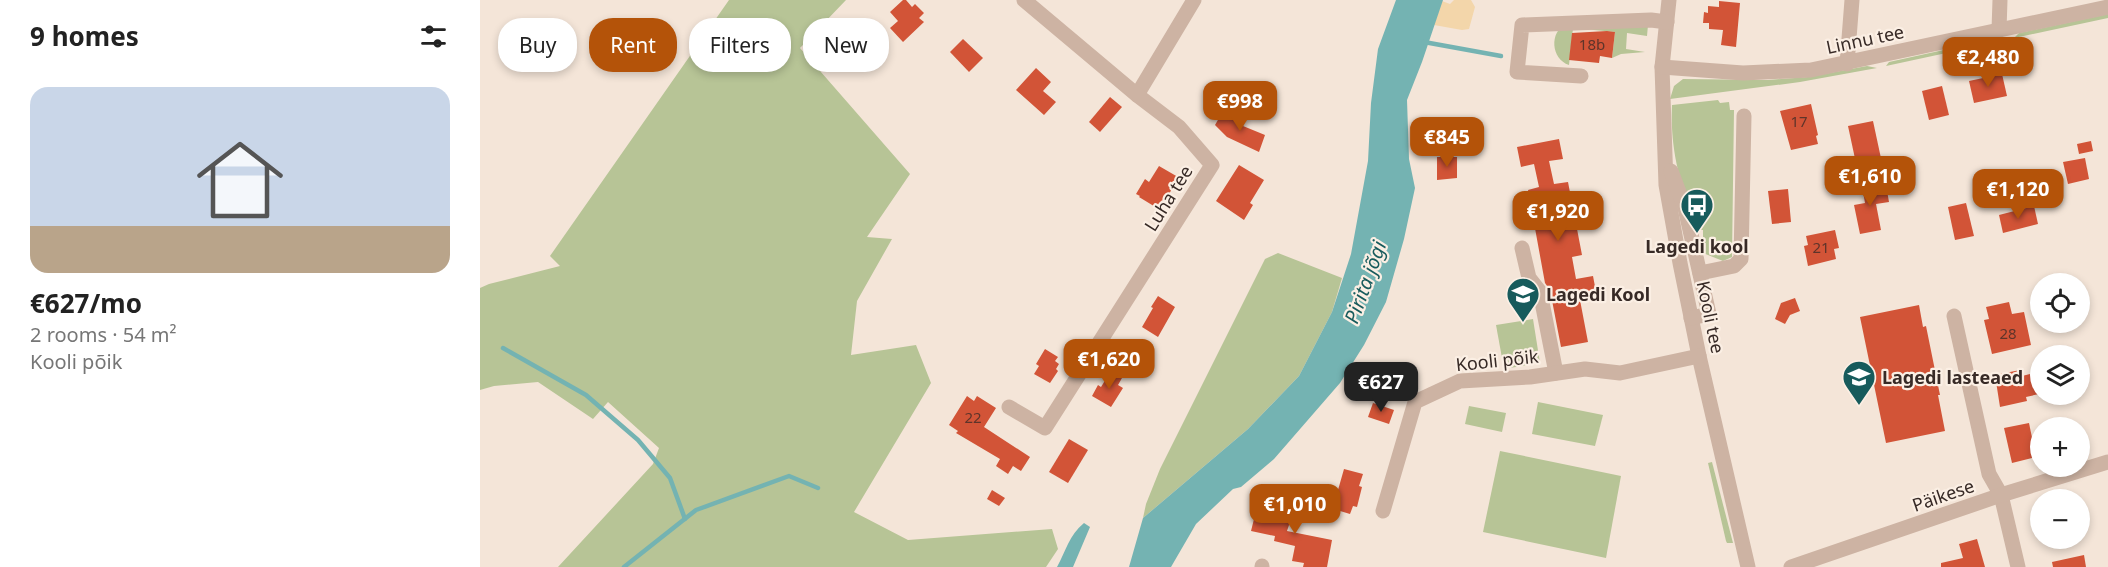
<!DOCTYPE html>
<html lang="en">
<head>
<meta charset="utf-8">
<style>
  body { margin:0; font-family:"Noto Sans",sans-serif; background:#f6f6f6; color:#222; height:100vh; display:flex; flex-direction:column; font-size:22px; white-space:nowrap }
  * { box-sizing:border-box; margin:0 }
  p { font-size:20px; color:#767676 }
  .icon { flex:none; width:33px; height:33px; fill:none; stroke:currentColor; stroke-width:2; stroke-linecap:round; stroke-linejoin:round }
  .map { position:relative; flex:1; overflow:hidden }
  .drawer { display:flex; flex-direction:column; background:#fff; width:480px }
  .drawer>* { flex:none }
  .hud { position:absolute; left:18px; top:18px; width:570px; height:54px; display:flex; gap:12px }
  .buttons { position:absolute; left:1550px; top:273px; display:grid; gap:12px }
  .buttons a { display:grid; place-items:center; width:60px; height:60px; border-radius:50%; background:#fff; box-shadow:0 3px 9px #0003; font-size:30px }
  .price { position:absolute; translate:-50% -51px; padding:0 14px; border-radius:12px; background:#b45309; color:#fff; font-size:20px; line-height:39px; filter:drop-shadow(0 2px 3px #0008) }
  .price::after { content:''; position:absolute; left:50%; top:36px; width:18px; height:14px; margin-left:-9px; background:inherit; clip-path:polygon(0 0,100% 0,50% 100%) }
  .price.active { background:#222; color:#fff }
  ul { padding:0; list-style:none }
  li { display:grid; align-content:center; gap:12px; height:318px; padding:0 30px }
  li span { display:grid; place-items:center; height:186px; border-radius:18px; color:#555 }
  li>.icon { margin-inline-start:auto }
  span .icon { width:108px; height:108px; fill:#fffc; stroke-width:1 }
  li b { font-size:26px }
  h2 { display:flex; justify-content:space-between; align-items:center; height:72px; padding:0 30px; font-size:26px }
  .pill { padding:0 21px; border-radius:24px; background:#fff; box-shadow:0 3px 9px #0003; font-size:21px; line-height:54px }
  .pill.active { background:#b45309; color:#fff }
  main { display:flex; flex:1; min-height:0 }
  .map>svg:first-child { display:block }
  .green { fill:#b7c496 }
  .sand { fill:#f3d6aa }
  .water { fill:#74b3b2 }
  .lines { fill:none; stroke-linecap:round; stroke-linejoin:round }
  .stream { stroke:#74b3b2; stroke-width:4.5 }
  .building { fill:#d25437 }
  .minor { stroke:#cdb3a3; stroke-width:15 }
  .labels { text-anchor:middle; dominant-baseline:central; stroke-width:4.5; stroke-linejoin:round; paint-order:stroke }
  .number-label { font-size:15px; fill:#5e342a }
  .street-label { font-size:18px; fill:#372a26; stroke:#fbefe4 }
  .poi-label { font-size:18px; font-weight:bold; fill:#372a26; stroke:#fbefe4; text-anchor:start }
  .water-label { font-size:20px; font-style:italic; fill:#175b5c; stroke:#fbefe4 }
</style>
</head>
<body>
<main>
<section class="drawer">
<h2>9 homes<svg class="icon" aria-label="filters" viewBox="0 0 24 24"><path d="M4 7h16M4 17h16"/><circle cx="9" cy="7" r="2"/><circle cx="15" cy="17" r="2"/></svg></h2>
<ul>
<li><span style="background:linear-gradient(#c9d6e8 75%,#b9a48a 0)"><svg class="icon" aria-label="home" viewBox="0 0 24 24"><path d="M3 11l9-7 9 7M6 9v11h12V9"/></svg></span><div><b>€627/mo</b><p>2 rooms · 54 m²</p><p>Kooli põik</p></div></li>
</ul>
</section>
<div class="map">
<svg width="1628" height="567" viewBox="0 0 1628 567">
  <rect width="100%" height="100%" fill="#f4e5d8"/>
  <g class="green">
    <polygon points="249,0 366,0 320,48 430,174 387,237 412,239 377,301 371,355 436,345 451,383 374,512 428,540 572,529 578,549 566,567 78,567 173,464 179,448 128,402 113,419 58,382 14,386 0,390 0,288 9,284 80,266 70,256"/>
    <polygon points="1628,14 1628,18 1534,38 1539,33"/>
    <path d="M1086,24L1168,25L1167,36L1147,33L1146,49L1165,52L1141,54L1132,58L1135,32L1093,28L1089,65C1071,59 1069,32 1086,24Z"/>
    <polygon points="1518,38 1522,41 1406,66 1409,62"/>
    <polygon points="1387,66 1397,68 1320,82 1190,99 1194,86 1203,79 1288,80 1328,77"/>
    <path d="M1238,100L1240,103L1249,102L1250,110H1254L1252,257L1243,261L1223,253L1220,238H1223V230H1219L1218,225L1213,223C1200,180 1190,151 1192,105Z"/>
    <polygon points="798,253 862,278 852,312 819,376 768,429 663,518 666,504 680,469 785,259"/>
    <polygon points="1053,319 1060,363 1024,369 1016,325"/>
    <polygon points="1058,402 1123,415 1115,446 1052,434"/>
    <polygon points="989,406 1026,413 1022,432 985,424"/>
    <polygon points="1020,451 1141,476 1126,558 1003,532"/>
    <polygon points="1232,462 1253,543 1247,543 1246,541 1228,463"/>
  </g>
  <polygon class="sand" points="974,0 991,0 995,7 989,29 982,30 954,25 962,1 970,4"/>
  <g class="water">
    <polygon points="916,0 963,0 942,62 927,100 929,159 935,188 924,239 906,302 884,345 860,383 794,459 761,487 753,489 716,524 691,567 649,567 663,518 768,429 819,376 852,312 871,254 888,161 891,103 898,49"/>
    <path d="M604,523L610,527L593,567H577C586,551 589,535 604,523Z"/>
  </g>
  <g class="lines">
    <g class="stream">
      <polyline points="944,42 1021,56"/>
      <polyline points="23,348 106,395 158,440 190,478 205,519"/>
      <polyline points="144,567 216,510 309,476 338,488"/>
    </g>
  </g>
  <g class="building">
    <polygon points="423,0 426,0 432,7 435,4 444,13 439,18 444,22 423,42 410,28 418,21 410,12"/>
    <polygon points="1239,1 1260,3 1256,47 1241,45 1243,30 1229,29 1229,23 1223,23 1224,12 1228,13 1228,6 1239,7"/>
    <polygon points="1127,31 1135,32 1132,58 1120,56 1119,63 1089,60 1092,33"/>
    <polygon points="483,39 503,58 489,72 470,52"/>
    <polygon points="556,68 571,82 563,91 576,102 564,115 536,90"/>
    <polygon points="1522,74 1527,96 1494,103 1489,81"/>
    <polygon points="1462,86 1469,115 1449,120 1442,91"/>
    <polygon points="630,97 642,107 620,132 609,122"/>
    <polygon points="1331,104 1338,135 1336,136 1338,144 1311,150 1300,111"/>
    <polygon points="742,113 765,121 763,126 785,135 779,152 747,137 735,125"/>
    <polygon points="1393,121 1402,163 1377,168 1368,126"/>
    <polygon points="1079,139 1083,159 1069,161 1074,184 1088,182 1102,255 1092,257 1096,279 1113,276 1117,297 1100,300 1108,342 1081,347 1070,290 1065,283 1048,190 1059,187 1054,164 1041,167 1037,147"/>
    <polygon points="1611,141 1613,151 1599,154 1597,144"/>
    <polygon points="957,157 977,157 977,178 957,180"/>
    <polygon points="1605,158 1609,179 1588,184 1583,162"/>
    <polygon points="759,165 784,180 770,203 773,205 764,220 736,201"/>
    <polygon points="679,166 698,177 685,202 682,200 677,208 659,197 660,196 656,194 665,179 669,182"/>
    <polygon points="1391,178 1393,187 1406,185 1409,202 1396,204 1401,230 1380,234 1374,205 1385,203 1381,180"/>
    <polygon points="1308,189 1311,222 1292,224 1288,191"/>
    <polygon points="1486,203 1494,236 1475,240 1468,207"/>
    <polygon points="1554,206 1558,224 1523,233 1519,215"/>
    <polygon points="1355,230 1359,248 1354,249 1356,259 1328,266 1324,246 1328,245 1326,236"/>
    <polygon points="678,296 695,307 678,337 662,327 673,308 671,307"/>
    <polygon points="1315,298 1320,311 1310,315 1305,324 1295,319 1301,303"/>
    <polygon points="1529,302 1532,314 1544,312 1551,345 1512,354 1504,320 1509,319 1506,307"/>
    <polygon points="1439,305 1443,327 1446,326 1460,395 1458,395 1465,431 1406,443 1380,317"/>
    <polygon points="565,349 578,357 575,361 579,364 576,369 578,371 570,383 554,374 559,366 556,364"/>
    <polygon points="1540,370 1542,376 1554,373 1559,394 1546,397 1547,401 1520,407 1515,375"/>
    <polygon points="631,371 642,378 638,385 643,388 631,407 612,396 618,385 621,387"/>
    <polygon points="487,396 494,401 497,396 516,408 504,427 550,457 541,471 533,466 528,474 516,466 520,459 476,433 478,431 469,425"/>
    <polygon points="893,403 914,410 909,424 888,417"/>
    <polygon points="1549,423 1556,457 1532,463 1524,428"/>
    <polygon points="589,439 608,450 588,483 569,472"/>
    <polygon points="864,469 883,474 879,486 882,487 877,507 873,506 870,514 837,504 843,485 858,490"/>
    <polygon points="512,490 525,498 519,506 507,499"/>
    <polygon points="800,493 818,498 807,531 852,540 847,567 823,567 824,563 812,561 815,546 794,541 795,536 771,531 774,519 790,523"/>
    <polygon points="1497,539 1505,567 1461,567 1461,563 1483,558 1479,544"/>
    <polygon points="1604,555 1606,567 1573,567 1572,562"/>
  </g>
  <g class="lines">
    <g class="minor">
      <polyline points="1189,0 1182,67 1186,185 1200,263 1219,356 1268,567"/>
      <polyline points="1519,30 1520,0"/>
      <polyline points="1367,64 1372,0"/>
      <polyline points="1182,67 1263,73 1331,70 1628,7"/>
      <polyline points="1101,76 1037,72 1042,25 1171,20 1187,22"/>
      <polyline points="657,95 714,0"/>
      <polyline points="1191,171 1205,208 1229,314 1211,318"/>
      <polyline points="1042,248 1049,278 1060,292 1076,373"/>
      <polyline points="1220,273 1254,266 1261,259 1264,116"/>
      <polyline points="1474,316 1509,474 1521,495 1538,567"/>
      <polyline points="529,407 565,428 732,165 699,127 657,95 544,0"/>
      <polyline points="903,511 935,402 980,381 1050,377 1105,369 1140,373 1219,356"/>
      <polyline points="782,567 782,566"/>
      <polyline points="1311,567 1521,495 1628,462"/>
    </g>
  </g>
  <defs>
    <symbol id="bus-pin" viewBox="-11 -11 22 30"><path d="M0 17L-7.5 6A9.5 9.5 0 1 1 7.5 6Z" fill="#175b5c" stroke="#fbefe4"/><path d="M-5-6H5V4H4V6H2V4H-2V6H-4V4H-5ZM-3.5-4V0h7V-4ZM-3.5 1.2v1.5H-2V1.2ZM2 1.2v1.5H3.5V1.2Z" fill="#fff"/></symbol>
    <symbol id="school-pin" viewBox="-11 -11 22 30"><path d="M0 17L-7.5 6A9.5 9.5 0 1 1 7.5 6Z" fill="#175b5c" stroke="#fbefe4"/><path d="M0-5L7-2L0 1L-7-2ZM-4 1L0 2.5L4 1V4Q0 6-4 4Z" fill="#fff"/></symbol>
  </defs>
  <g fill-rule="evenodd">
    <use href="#bus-pin" x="1198" y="186" width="38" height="52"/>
    <use href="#school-pin" x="1024" y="275" width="38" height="52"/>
    <use href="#school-pin" x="1360" y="358" width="38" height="52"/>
  </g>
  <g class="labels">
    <g class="number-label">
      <text x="1112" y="44">18b</text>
      <text x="1319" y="121">17</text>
      <text x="1341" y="247">21</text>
      <text x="1528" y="333">28</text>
      <text x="493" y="417">22</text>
    </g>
    <g class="street-label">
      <text transform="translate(1385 39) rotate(-12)">Linnu tee</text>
      <text transform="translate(688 198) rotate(-58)">Luha tee</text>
      <text transform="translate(1231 317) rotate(78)">Kooli tee</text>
      <text transform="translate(1017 360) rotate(-6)">Kooli põik</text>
      <text transform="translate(1463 495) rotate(-19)">Päikese</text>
    </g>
    <g class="poi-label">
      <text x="1217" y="246" text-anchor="middle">Lagedi kool</text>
      <text x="1066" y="294">Lagedi Kool</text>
      <text x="1402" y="377">Lagedi lasteaed</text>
    </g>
    <g class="water-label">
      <text transform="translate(885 282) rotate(-70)">Pirita jõgi</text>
    </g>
  </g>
</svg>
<div class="buttons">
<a><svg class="icon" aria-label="locate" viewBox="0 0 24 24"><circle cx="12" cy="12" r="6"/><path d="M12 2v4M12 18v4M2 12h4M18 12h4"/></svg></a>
<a><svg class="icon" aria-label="layers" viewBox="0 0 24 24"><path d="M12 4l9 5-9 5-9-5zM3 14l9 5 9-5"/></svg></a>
<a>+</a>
<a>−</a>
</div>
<b class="price" style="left:1508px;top:88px">€2,480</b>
<b class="price" style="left:760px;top:132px">€998</b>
<b class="price" style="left:967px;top:168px">€845</b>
<b class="price" style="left:1390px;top:207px">€1,610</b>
<b class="price" style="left:1538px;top:220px">€1,120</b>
<b class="price" style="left:1078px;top:242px">€1,920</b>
<b class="price" style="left:629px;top:390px">€1,620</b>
<b class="price active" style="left:901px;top:413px">€627</b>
<b class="price" style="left:815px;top:535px">€1,010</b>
<div class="hud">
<a class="pill">Buy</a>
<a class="pill active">Rent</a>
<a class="pill">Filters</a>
<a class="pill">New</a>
</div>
</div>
</main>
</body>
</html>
